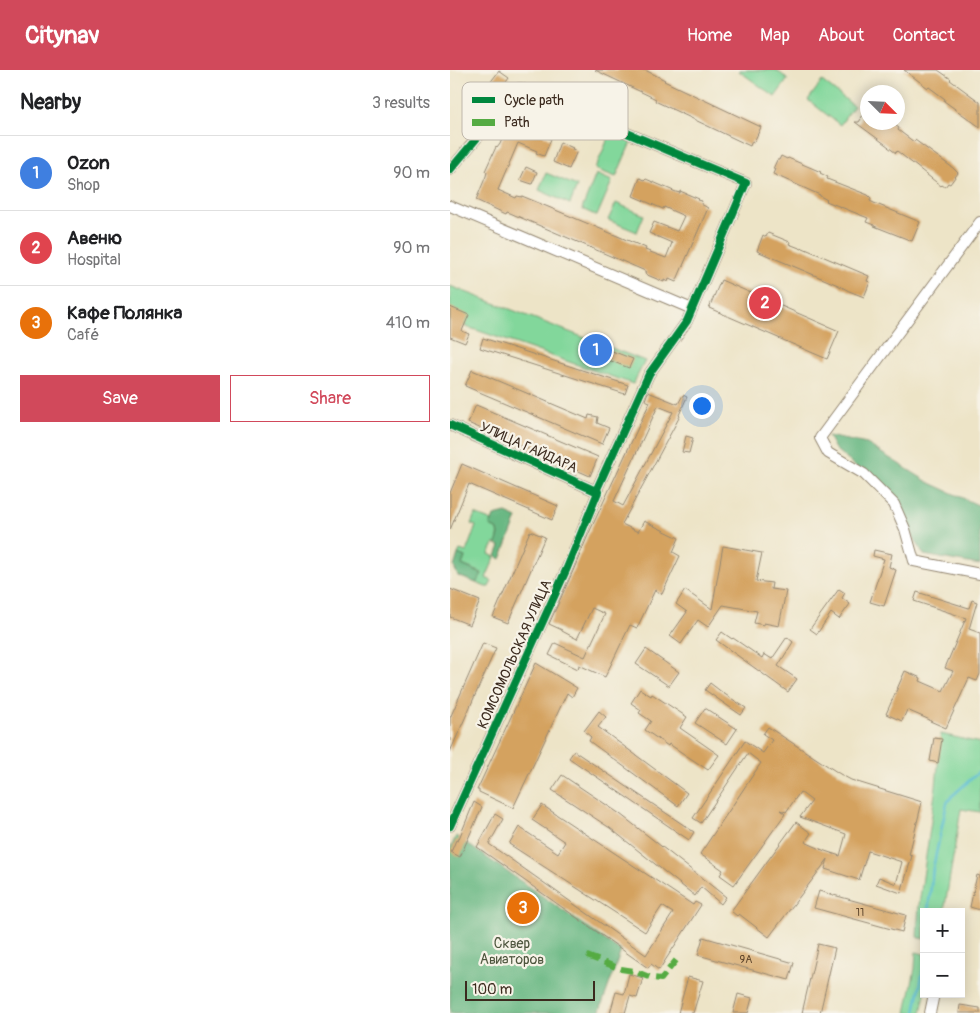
<!DOCTYPE html>
<html lang="en">
<head>
<meta charset="utf-8">
<style>
	:root { --surface:#fff; --page:#f6f6f6; --text:#202124; --muted:#757577; --line:#e0e0e0; --accent:#d1495b }
	body { margin:0; font-family:Pangolin,sans-serif; background:var(--page); color:var(--text) }
	.controls { position:absolute; right:15px; bottom:15px; display:grid; overflow:hidden; border-radius:0px; box-shadow:0 2px 12px #0003 }
	.controls button { width:45px; height:45px; display:grid; place-items:center; padding:0; border:0; border-bottom:1px solid var(--line); background:var(--surface); color:var(--text); font:25px sans-serif }
	.compass { position:absolute; left:410px; top:15px; width:45px; height:45px; border-radius:50%; background:var(--surface); box-shadow:0 2px 12px #0003; rotate:114deg }
	.scale { position:absolute; left:15px; bottom:12px; width:130px; box-sizing:border-box; padding-left:5px; border:2px solid #3b2a1e; border-top:0; font-size:14px; line-height:18px; white-space:nowrap; color:#3b2a1e; -webkit-text-stroke:4px #f7f3e8; paint-order:stroke }
	.you { position:absolute; left:251px; top:335px; width:18px; height:18px; margin:-12px; border:4px solid #fff; border-radius:50%; background:#1a73e8; box-shadow:0 0 0 8px #1a73e833 }
	.badge { display:grid; place-items:center; width:32px; height:32px; border-radius:50%; background:var(--accent); color:#fff; font-size:16px; font-weight:700 }
	.pin { position:absolute; translate:-50% -50%; border:2px solid #fff; box-shadow:0 1px 5px #0006 }
	.list { margin:0; padding:0; list-style:none }
	h2 { display:flex; justify-content:space-between; align-items:center; height:65px; margin:0; padding:0 20px; font-size:21px }
	h2 small { font-size:16px; font-weight:400; color:var(--muted) }
	.list li { display:grid; grid-template-columns:32px 1fr auto; gap:15px; align-items:center; box-sizing:border-box; height:75px; padding:0 20px; border-top:1px solid var(--line) }
	.list b { display:block; font-size:19px; white-space:nowrap }
	.list p { margin:0; font-size:16px; white-space:nowrap; color:var(--muted) }
	.list em { font-size:16px; font-style:normal; color:var(--muted) }
	.actions { display:flex; gap:10px; padding:15px 20px }
	.actions a { flex:1; padding:11px 0; border:1px solid var(--accent); border-radius:0px; text-align:center; font-size:18px; color:var(--accent) }
	.actions .main { background:var(--accent); color:#fff }
	.map { position:relative; flex:none; width:530px; height:943px; overflow:hidden }
	header { display:flex; align-items:center; gap:30px; box-sizing:border-box; height:70px; padding:0 25px; background:var(--accent); color:#fff }
	header strong { font-size:24px }
	nav { display:flex; gap:28px; margin-inline-start:auto; font-size:18px }
	main { display:flex }
	aside { flex:1; background:var(--surface) }
	.map>svg:first-child { display:block }
	.green { fill:#82d79b; stroke:#5e805c }
	.forest { fill:#69b883; stroke:#527150 }
	.lines { fill:none; stroke-linecap:round; stroke-linejoin:round }
	.stream { stroke:#55bcd3; stroke-width:2.5 }
	.building { fill:#d4a25f; fill-rule:evenodd }
	.minor-casing { stroke:#948772; stroke-width:12 }
	.minor { stroke:#fff; stroke-width:10 }
	.quiet { stroke:#55ab43; stroke-width:6; stroke-dasharray:12 6; stroke-linecap:butt }
	.cycleway-casing { stroke:#f7f3e8; stroke-width:11 }
	.cycleway { stroke:#00873e; stroke-width:8 }
	.labels { text-anchor:middle; stroke-width:4.5; stroke-linejoin:round; paint-order:stroke }
	.number-label { font-size:11px; fill:#61482e }
	.street-label { font-size:14px; fill:#3b2a1e; stroke:#f7f3e8 }
	.park-label { font-size:14px; fill:#4d553d; stroke:#f7f3e8 }
	.key { fill:#f7f3e8; stroke:#bfb7ab; stroke-width:1 }
	.key-label { font-size:14px; fill:#3b2a1e }
</style>
</head>
<body>
<header>
<strong>Citynav</strong>
<nav><a>Home</a><a>Map</a><a>About</a><a>Contact</a></nav>
</header>
<main>
<aside>
<h2>Nearby<small>3 results</small></h2>
<ul class="list">
<li><span class="badge" style="background:#3f7fe0">1</span><div><b>Ozon</b><p>Shop</p></div><em>90 m</em></li>
<li><span class="badge" style="background:#e0444e">2</span><div><b>Авеню</b><p>Hospital</p></div><em>90 m</em></li>
<li><span class="badge" style="background:#e8710a">3</span><div><b>Кафе Полянка</b><p>Café</p></div><em>410 m</em></li>
</ul>
<div class="actions"><a class="main">Save</a><a>Share</a></div>
</aside>
<div class="map">
<svg width="530" height="943" viewBox="0 0 530 943">
	<rect width="100%" height="100%" fill="#f7f3e8"/>
	<filter id="ink" filterUnits="userSpaceOnUse"><feTurbulence type="fractalNoise" baseFrequency=".02" numOctaves="2"/><feDisplacementMap in="SourceGraphic" scale="10" xChannelSelector="R" yChannelSelector="G"/><feConvolveMatrix kernelMatrix="1 2 1 2 8 2 1 2 1" color-interpolation-filters="sRGB"/></filter>
	<filter id="wash" filterUnits="userSpaceOnUse"><feTurbulence type="fractalNoise" baseFrequency=".0096" numOctaves="4" result="noise"/><feDisplacementMap in="SourceGraphic" scale="20" xChannelSelector="R" yChannelSelector="G"/><feGaussianBlur stdDeviation="1.12" result="paint"/><feColorMatrix in="noise" values="0 0 0 0 0 0 0 0 0 0 0 0 0 0 0 0 0 1.4 0 .05"/><feComposite in="paint" operator="in"/></filter>
	<g filter="url(#wash)">
		<rect width="100%" height="100%" fill="#ede4c7"/>
		<g class="green">
			<path d="M290,0H326L338,9L325,27L289,1Z"/>
			<path d="M372,11L404,36L390,55L358,30Z"/>
			<path d="M160,64L181,72L166,107L145,99Z"/>
			<path d="M96,103L127,116L120,134L89,120Z"/>
			<path d="M146,104L162,111L147,146L132,139Z"/>
			<path d="M166,133L194,145L187,162L158,150Z"/>
			<path d="M0,216L195,291L183,314L0,251Z"/>
			<path d="M25,444L42,451L40,456L48,460C49,465 48,469 46,474H44L39,484L45,487L36,508L42,511L39,517H36L26,513L32,503L12,495L15,487L8,484L10,480L16,482L26,456L21,454Z"/>
			<path d="M491,664L530,673V742L511,739L494,842H474V869L467,867L469,835L486,716Z"/>
			<path d="M466,882L474,884L475,924L471,943H456L465,899Z"/>
		</g>
		<g class="forest">
			<path d="M378,366L417,374L478,412L530,436V495L474,485L441,427L385,379Z"/>
			<path d="M56,443L67,448L51,489L46,486L50,476L46,474L49,465L48,460L40,456L44,446Z"/>
			<path d="M8,484L15,487L12,495L32,504L26,513L8,506L4,497Z"/>
			<path d="M6,766L171,881L149,943H0V780Z"/>
		</g>
		<g class="lines">
			<g class="stream">
				<path d="M478,842L483,798L497,733L502,726L530,701"/>
				<path d="M465,943L474,895"/>
			</g>
		</g>
		<g id="blocks">
			<g class="building">
				<path d="M145,0H195L215,10L214,11L311,57L304,72L302,71L300,76L205,31L206,29Z"/>
				<path d="M454,0H488L501,9L500,10L530,32V57L494,31L495,29L479,17L478,18Z"/>
				<path d="M49,1L59,8L49,22L39,14Z"/>
				<path d="M418,37V52H441L449,58L448,60L464,72L465,70L503,98L508,103L500,114L498,113L495,117L492,115L491,116L447,81L446,83L438,77H439L405,52H409L411,49L410,48Z"/>
				<path d="M60,50L76,56L77,55L92,61L91,64L101,69L94,86L86,83L87,81L68,73L48,120L66,128L67,126L72,127V126L196,178L195,180L216,188L222,173L199,163L204,152L227,161L234,146L214,137L213,139L183,126L190,108L195,110L196,109L226,122L230,123V121L249,129L248,130L252,131L251,134L258,138L226,212L219,209L218,212L214,210V212L195,204L196,202L193,200L60,143L57,142L56,144L26,130L36,106L37,102L35,101L46,77L47,78L50,74Z"/>
				<path d="M110,72L123,78L122,79L127,81L119,99L103,92Z"/>
				<path d="M331,86L337,89L338,88L371,102L370,103L378,107L377,109L418,125L421,128L420,131L424,133L470,152L462,171L424,156V155L416,152L418,148L376,131L377,130L370,126V125L323,104L325,99H323L327,90H329Z"/>
				<path d="M76,97L87,102L82,114L70,110Z"/>
				<path d="M318,163L340,172L339,174L352,179L353,178L419,206L417,211L420,212L414,227L399,221L388,215L307,181L313,165L316,167Z"/>
				<path d="M271,210L389,261L377,289L259,238Z"/>
				<path d="M0,237L19,245L12,261L19,264L15,273L0,267Z"/>
				<path d="M33,268L178,315L175,324L30,278Z"/>
				<path d="M141,273L183,289L179,298L138,282Z"/>
				<path d="M22,300L138,349L139,345L148,347L147,353L159,358L152,374L15,316Z"/>
				<path d="M198,322L228,334L233,325L237,327L229,345L230,346L172,454L188,462L194,451L229,468L223,482L230,486L212,524L205,520L187,558L180,555L155,607L129,595L128,599L99,585L105,573L135,587L155,544L142,538L127,569L112,561V560L99,554L123,501L139,463L200,332L195,330ZM208,336L223,342L173,436L164,431Z"/>
				<path d="M26,335L148,387L140,406L18,353Z"/>
				<path d="M236,366L243,368L239,383L232,382Z"/>
				<path d="M12,394L108,436L102,450L19,414L0,460V423Z"/>
				<path d="M80,461L95,467L58,553L43,547Z"/>
				<path d="M273,476L312,483L306,511L322,513L321,519L336,521L329,556L314,553V555L304,553L307,541L273,535L258,557L248,550L231,574L220,566L237,542L226,534L235,520L262,539Z"/>
				<path d="M424,480L442,484L439,497L446,500L434,536L420,532L434,489L423,486Z"/>
				<path d="M0,519L30,531L20,555L0,547Z"/>
				<path d="M389,519L395,523L392,528L400,534L389,549L381,543L367,564L360,559Z"/>
				<path d="M467,522L519,538L522,530L527,532L519,559L530,563V604L527,611L519,608L496,658L480,651V650L457,640L452,651L436,644L455,601L471,608L470,611L493,621L503,601L495,598L516,548L464,531Z"/>
				<path d="M272,562L282,569L283,568L312,588L314,584L322,589L337,567L343,572L328,596L347,609L338,622L266,570Z"/>
				<path d="M33,573L46,578L0,682V648Z"/>
				<path d="M196,579L229,602L219,616L186,594Z"/>
				<path d="M86,593L127,618L122,627L117,623L63,738L29,722V720H27Z"/>
				<path d="M260,613L273,623L296,638L291,645L255,620Z"/>
				<path d="M190,619L201,626L202,624L237,647L230,658L269,685L258,700L219,674L218,676L195,660L201,651L189,643L191,640L181,633Z"/>
				<path d="M255,638L287,659L277,674L245,653Z"/>
				<path d="M149,641L156,647L148,657L237,723L228,736L139,671L141,667L134,661Z"/>
				<path d="M318,657L390,704L401,710L472,732L459,785L462,786L451,823L426,814L429,807L446,814L452,792L418,781L409,810L375,799L378,789L319,867L289,844L287,846L281,841L346,752L361,763L355,772L375,781L390,786L396,764L350,747L362,731L350,722L336,742L330,740L335,744L284,815L270,805L273,800L250,784L311,693L298,683L251,753L243,748L295,671L313,683L322,670L313,664Z"/>
				<path d="M484,668L492,669L488,693L480,691Z"/>
				<path d="M124,681L244,762L239,770L119,688Z"/>
				<path d="M112,705L170,744L276,827L271,834L251,817L245,826L160,758L102,720Z"/>
				<path d="M24,732L32,737L10,787L1,782L6,770L8,771Z"/>
				<path d="M92,735L243,835L245,832L251,835L209,900L201,894L198,898L27,777L45,744L53,749L39,774L196,885L223,843L212,836L195,862L59,774L69,757L108,783L115,772L82,750Z"/>
				<path d="M527,805L530,806V840L520,837Z"/>
				<path d="M369,821L456,845L452,862L364,838Z"/>
				<path d="M69,823L88,835L78,852L58,841Z"/>
				<path d="M253,867L344,893L339,910L248,885Z"/>
				<path d="M368,874L385,878L370,943H352Z"/>
				<path d="M179,904L193,908L187,928L180,926L175,943H160L166,922L174,924Z"/>
				<path d="M238,907L253,911L243,943H228Z"/>
				<path d="M288,924L302,928L298,943H283Z"/>
				<path d="M510,935L530,938V943H509Z"/>
			</g>
		</g>
	</g>
	<g filter="url(#ink)">
		<use href="#blocks" fill-opacity="0" stroke="#948772" stroke-width="1"/>
		<g class="lines">
			<defs>
				<g id="minor">
					<path d="M0,100L68,19L70,18L296,113L237,251L199,304L146,421"/>
					<path d="M0,136L242,239"/>
					<path d="M530,152L370,368L378,383L414,404L444,434L455,459L464,491L530,504"/>
					<path d="M0,355L148,422L117,498L0,756"/>
					<path d="M480,943L484,924"/>
				</g>
			</defs>
			<use href="#minor" class="minor-casing"/>
			<use href="#minor" class="minor"/>
			<path class="quiet" d="M137,886L171,899L184,901L202,908L211,909L228,888"/>
			<defs>
				<g id="cycleway">
					<path d="M0,100L68,19L70,18L296,113L237,251L199,304L146,421"/>
					<path d="M0,355L148,422L117,498L0,756"/>
				</g>
			</defs>
			<use href="#cycleway" class="cycleway-casing"/>
			<use href="#cycleway" class="cycleway"/>
		</g>
	</g>
	<g class="labels">
		<g class="number-label">
			<text x="410" y="846">11</text>
			<text x="296" y="893">9А</text>
		</g>
		<g class="street-label">
			<text transform="translate(79 377) rotate(24)" y="5">УЛИЦА ГАЙДАРА</text>
			<text transform="translate(64 584) rotate(-66)" y="5">КОМСОМОЛЬСКАЯ УЛИЦА</text>
		</g>
		<g class="park-label">
			<text x="62" y="878">Сквер<tspan x="62" dy="16">Авиаторов</tspan></text>
		</g>
	</g>
	<rect x="12" y="12" width="166" height="58" rx="8" class="key"/>
	<rect x="22" y="27" width="23" height="6" fill="#00873e"/>
	<rect x="22" y="49" width="23" height="7" fill="#55ab43"/>
	<g class="key-label">
		<text x="54" y="35">Cycle path</text>
		<text x="54" y="57">Path</text>
	</g>
</svg>
<div class="controls">
<button>+</button>
<button>−</button>
</div>
<svg class="compass" viewBox="-18 -18 36 36"><path d="M0-13l5 13h-10z" fill="#e53935"/><path d="M0 13l5-13h-10z" fill="#757577"/></svg>
<div class="scale">100 m</div>
<div class="you"></div>
<div class="pin badge" style="left:146px;top:280px;background:#3f7fe0">1</div>
<div class="pin badge" style="left:315px;top:233px;background:#e0444e">2</div>
<div class="pin badge" style="left:73px;top:838px;background:#e8710a">3</div>
</div>
</main>
</body>
</html>
